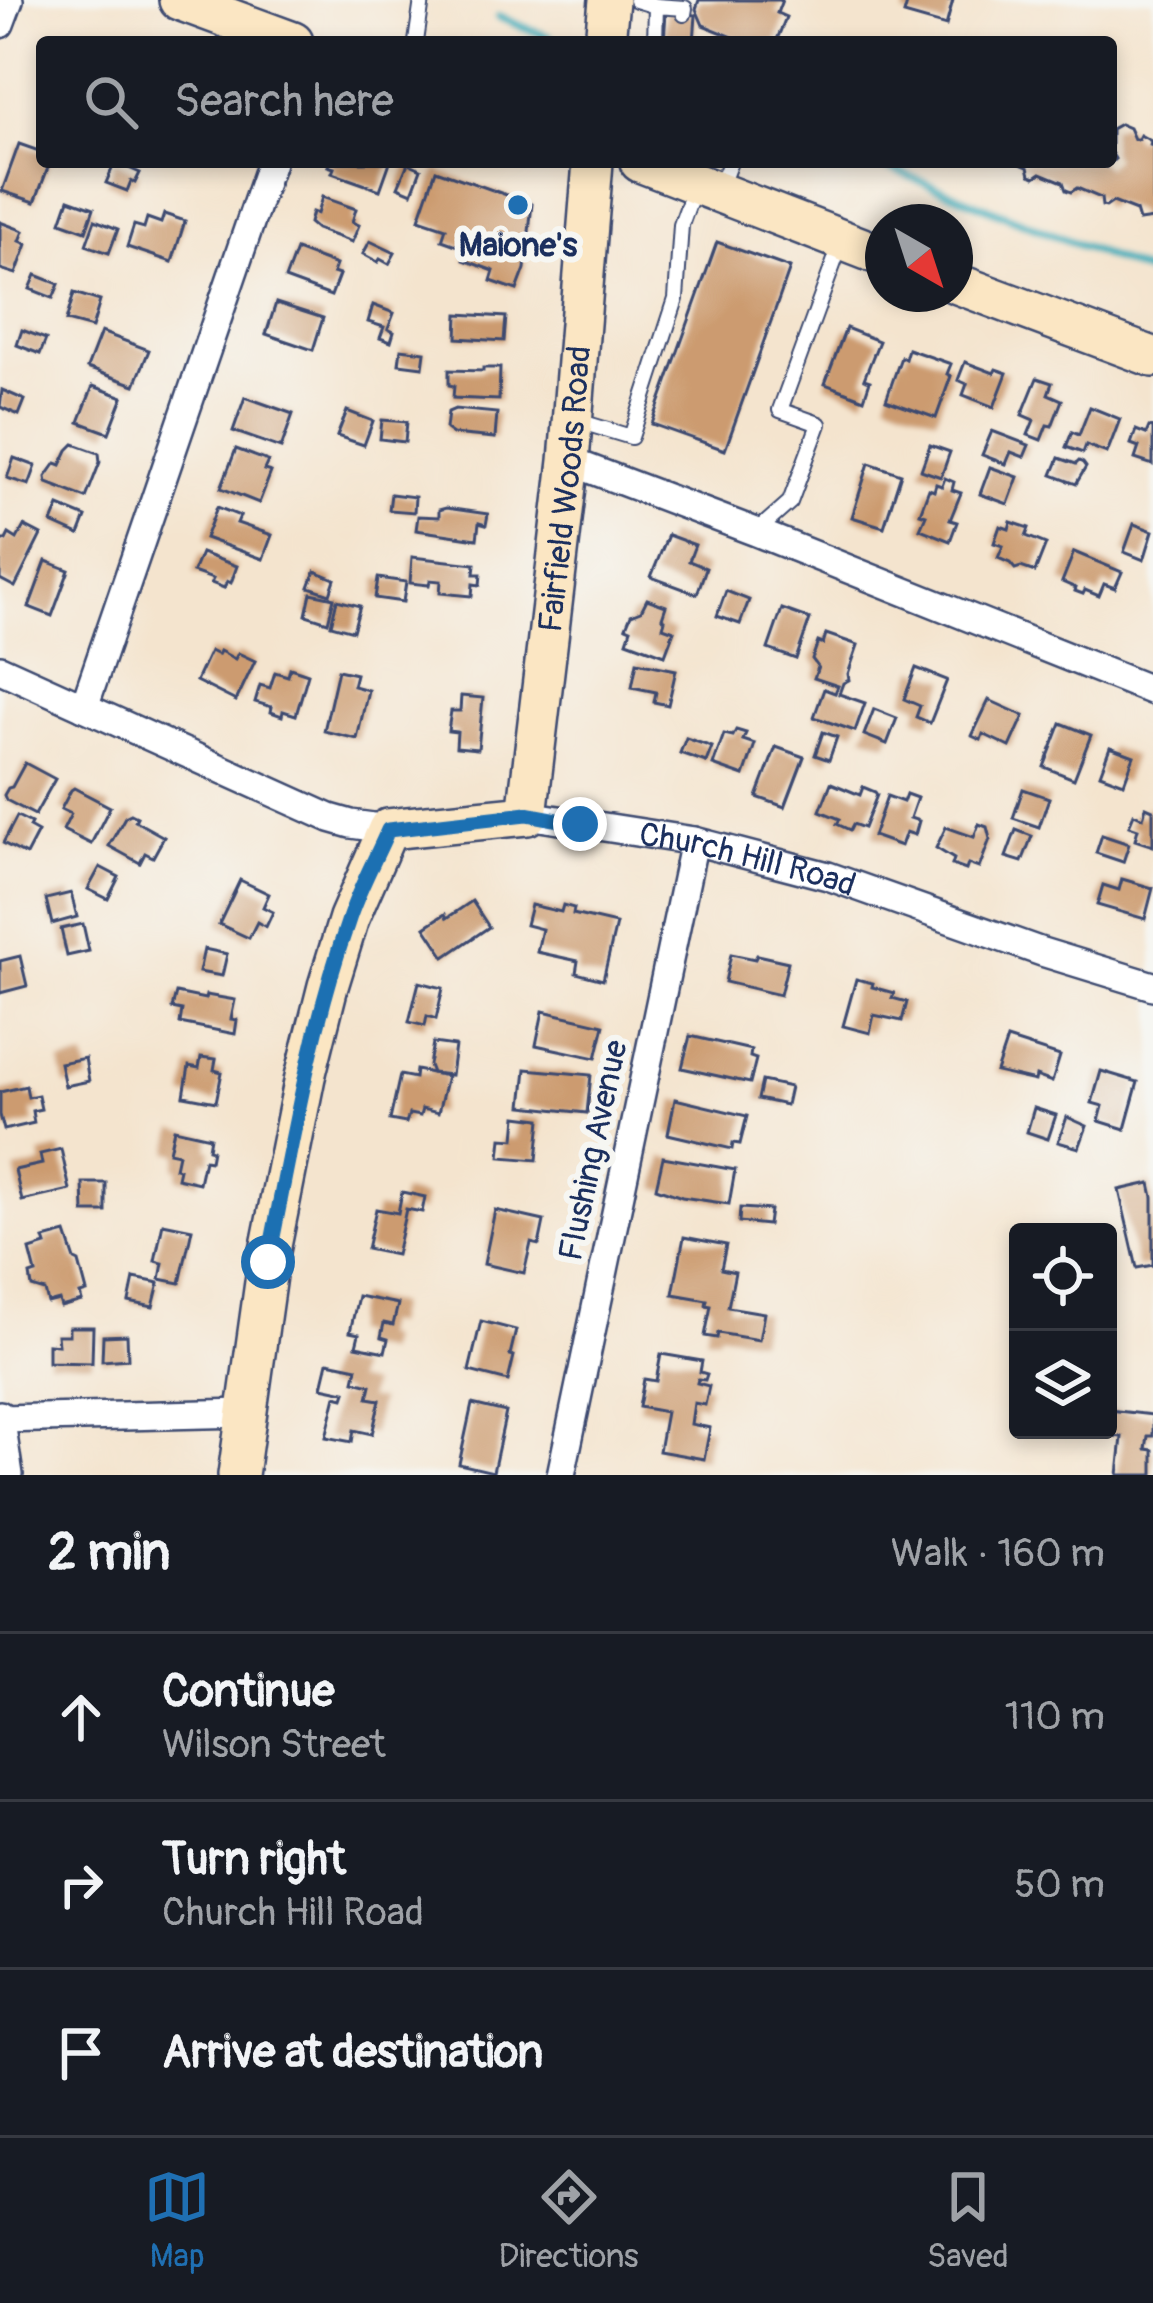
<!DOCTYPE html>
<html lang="en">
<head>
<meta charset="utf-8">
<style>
	:root { --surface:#171b24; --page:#242831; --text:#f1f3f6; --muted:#9ea1a6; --line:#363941; --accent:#1f6fb2 }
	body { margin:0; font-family:Pangolin,sans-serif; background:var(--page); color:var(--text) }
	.controls { position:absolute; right:36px; bottom:36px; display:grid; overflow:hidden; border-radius:12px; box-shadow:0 6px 18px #0003 }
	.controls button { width:108px; height:108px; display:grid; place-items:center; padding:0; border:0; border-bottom:3px solid var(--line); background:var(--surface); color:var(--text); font:60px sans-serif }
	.compass { position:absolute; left:865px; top:204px; width:108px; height:108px; border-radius:50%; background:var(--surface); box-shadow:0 6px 18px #0003; rotate:141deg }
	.stop { position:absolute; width:36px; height:36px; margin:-27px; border:9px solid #1f6fb2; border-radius:50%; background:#fff }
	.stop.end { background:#1f6fb2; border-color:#fff; box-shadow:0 3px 12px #0008 }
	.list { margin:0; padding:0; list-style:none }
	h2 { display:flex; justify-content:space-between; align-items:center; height:156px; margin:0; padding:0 48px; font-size:51px }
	h2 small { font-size:39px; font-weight:400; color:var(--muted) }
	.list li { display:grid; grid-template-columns:78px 1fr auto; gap:36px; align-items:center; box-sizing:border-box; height:168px; padding:0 48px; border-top:3px solid var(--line) }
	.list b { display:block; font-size:45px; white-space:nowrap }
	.list p { margin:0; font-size:39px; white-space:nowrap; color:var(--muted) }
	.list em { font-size:39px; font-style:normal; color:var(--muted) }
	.icon { flex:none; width:66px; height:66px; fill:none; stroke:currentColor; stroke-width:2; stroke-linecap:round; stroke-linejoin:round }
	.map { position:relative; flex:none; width:1153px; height:1475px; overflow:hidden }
	.search { position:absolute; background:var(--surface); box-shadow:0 6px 18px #0003; left:36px; right:36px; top:36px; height:132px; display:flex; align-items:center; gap:30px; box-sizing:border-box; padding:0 42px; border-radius:12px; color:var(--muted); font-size:45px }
	.sheet { height:660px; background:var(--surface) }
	nav { display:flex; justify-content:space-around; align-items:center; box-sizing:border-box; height:168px; border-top:3px solid var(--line); background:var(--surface); font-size:33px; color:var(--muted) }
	nav a { display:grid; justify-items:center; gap:6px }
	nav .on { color:var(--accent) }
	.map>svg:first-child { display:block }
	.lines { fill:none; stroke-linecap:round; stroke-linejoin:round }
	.stream { stroke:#3eadba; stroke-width:8 }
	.building { fill:#cc9b70 }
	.service-casing { stroke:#3c4a6f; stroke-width:18 }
	.minor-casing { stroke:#3c4a6f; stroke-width:32 }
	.secondary-casing { stroke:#3c4a6f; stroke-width:44 }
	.service { stroke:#fff; stroke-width:14 }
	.minor { stroke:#fff; stroke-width:27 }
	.secondary { stroke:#fbe6c3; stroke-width:39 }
	.route { stroke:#1f6fb2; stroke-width:15 }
	.poi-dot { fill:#1f6fb2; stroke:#f6f6f2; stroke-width:4.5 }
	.labels { text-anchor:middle; stroke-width:12; stroke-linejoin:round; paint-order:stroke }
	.poi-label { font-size:33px; font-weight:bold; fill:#1b2f5e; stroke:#f6f6f2 }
	.street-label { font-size:33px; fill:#1b2f5e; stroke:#f6f6f2 }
</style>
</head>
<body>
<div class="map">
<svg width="1153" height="1475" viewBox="0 0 1153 1475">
	<rect width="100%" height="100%" fill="#f6f6f2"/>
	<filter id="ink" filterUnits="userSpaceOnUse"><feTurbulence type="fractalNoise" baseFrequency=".00833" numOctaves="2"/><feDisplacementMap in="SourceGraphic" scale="24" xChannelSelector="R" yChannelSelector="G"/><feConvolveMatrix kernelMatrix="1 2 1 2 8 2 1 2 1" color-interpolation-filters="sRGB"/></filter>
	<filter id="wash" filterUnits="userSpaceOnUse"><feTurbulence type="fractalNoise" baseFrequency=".004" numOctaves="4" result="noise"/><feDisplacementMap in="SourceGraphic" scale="48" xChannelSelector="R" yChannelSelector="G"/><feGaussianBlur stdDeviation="2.7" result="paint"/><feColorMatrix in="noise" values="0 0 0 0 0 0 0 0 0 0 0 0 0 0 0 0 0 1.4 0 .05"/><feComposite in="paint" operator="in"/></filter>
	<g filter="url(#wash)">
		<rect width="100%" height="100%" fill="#f4e4ce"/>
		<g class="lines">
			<g class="stream">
				<path d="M498,17L549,37"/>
				<path d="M874,162L1153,275"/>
			</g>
		</g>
		<g id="blocks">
			<g class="building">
				<path d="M699,0H782L777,13L786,17L776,42H745L703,25L696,9Z"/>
				<path d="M908,0H953L946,26L904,14Z"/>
				<path d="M666,12L696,15L694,42H664Z"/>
				<path d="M1120,124L1129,128L1134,139H1138L1140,135L1151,141L1150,145L1153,146V219L1139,221L1136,211L1113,202L1106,207L1102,206L1101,198L1077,188L1071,192L1066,190L1063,182L1041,173L1035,177L1030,175L1028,167L1016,162H1099L1106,167L1115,159L1111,152V129Z"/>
				<path d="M19,144L42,152V162L49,165L35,202L2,191Z"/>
				<path d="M115,162L140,173L135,183L131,181L127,191L106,183Z"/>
				<path d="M330,162H390L380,190L332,173L334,168L328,166Z"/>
				<path d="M408,163L421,169L412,193L398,187Z"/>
				<path d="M436,170L532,204L525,269L517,290L491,281L494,271L464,260L467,249L442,240L446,228L419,219Z"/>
				<path d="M322,197L356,209L352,222L359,225L352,242L316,229L309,223L312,212L317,214Z"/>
				<path d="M69,199L94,208L86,231L61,222Z"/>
				<path d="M164,214L185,221L172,262L127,247L134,225L144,228L147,218L161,223Z"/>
				<path d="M95,220L118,229L109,253L86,245Z"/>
				<path d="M0,222L24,231L20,241L27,244L16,274L0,269Z"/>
				<path d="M370,241L395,253L389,264L380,259L378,262L363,254Z"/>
				<path d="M717,242L790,268L725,450L652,424Z"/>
				<path d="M296,250L336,265L333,273L339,275L331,296L285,279Z"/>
				<path d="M36,275L59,284L53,298L30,289Z"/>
				<path d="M74,293L100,301L92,328L66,321Z"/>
				<path d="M276,303L323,318L313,350L266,334Z"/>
				<path d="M373,305L394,313L388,329L394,332L391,342L380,338L384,327L368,322Z"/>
				<path d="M458,314L506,317L504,341L457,338Z"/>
				<path d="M846,328L879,341L864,379L870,381L864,399L825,384Z"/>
				<path d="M22,330L46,339L40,354L17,345Z"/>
				<path d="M101,332L149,350L135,385L87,368Z"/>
				<path d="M401,349L425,352L423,367L399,364Z"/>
				<path d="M908,349L951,364L947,374L951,376L936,418L886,400L901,357L905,359Z"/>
				<path d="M965,362L994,373L996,369L1007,373L994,407L963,395L967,384L958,380Z"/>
				<path d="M483,368H500L499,400L453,398L454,386L449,385V370L483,371Z"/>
				<path d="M1037,378L1052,383L1048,394L1062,400L1052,426L1047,425L1041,440L1028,435L1034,420L1022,415Z"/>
				<path d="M93,386L123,397L109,433L79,422Z"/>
				<path d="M2,390L25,400L19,415L0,407Z"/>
				<path d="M245,397L293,414L281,448L233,431Z"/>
				<path d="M1090,407L1120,419L1107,453L1086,445L1083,453L1066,447L1072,432L1079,435Z"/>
				<path d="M455,409L497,413L495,438L453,434L446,429L448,412Z"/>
				<path d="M347,411L373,421L364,445L337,436Z"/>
				<path d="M382,420L407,422L405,442L380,439Z"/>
				<path d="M1149,427L1153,428V465L1135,459L1139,447L1131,444L1136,430L1146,434Z"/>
				<path d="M992,431L1029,445L1024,457L1011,452L1006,464L982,455Z"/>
				<path d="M74,444L99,453L100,462L86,498L47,483L46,477L56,463L61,465L68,450Z"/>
				<path d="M930,445L950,452L941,477L921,470Z"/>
				<path d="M236,449L268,461L264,470L271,472L259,503L221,488Z"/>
				<path d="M14,458L36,466L29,485L7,478Z"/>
				<path d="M1059,458L1076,464L1079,461L1083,463L1086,467L1076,484L1052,475Z"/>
				<path d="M869,463L901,474L884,527L852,517Z"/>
				<path d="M990,467L1018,477L1008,504L980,494Z"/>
				<path d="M945,478L954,482L952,490L961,493L950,520L957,522L950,541L920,529L926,515L920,513L929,489L934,491L936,484L942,486Z"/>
				<path d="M391,494L415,497L414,512L389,510Z"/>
				<path d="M59,506L86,517L79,535L52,523Z"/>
				<path d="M217,507L240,516L237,523L272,535L263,559L205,538Z"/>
				<path d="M446,508L488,514L486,525L479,523L477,539L416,530L418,516L439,517V510Z"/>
				<path d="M1011,522L1029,528L1026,536L1046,544L1035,572L1021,567L1015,569L1010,563L998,558L1003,546L994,543L1000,526L1009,529Z"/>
				<path d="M1134,524L1153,531L1144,560L1124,552Z"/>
				<path d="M24,526L41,535L15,587L0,579V540H6L9,534L17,539Z"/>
				<path d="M668,535L695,545L689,561L706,568L697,594L651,577Z"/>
				<path d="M1074,552L1122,572L1115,588L1104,584L1099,596L1085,590L1083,594L1075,591L1076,588L1062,582Z"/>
				<path d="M201,553L237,566L231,583L227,581L224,588L211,583L213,579L193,572Z"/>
				<path d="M412,557L475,564L474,574H481L480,585L473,584L472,596L440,593L441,581L430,580L429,585L410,583Z"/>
				<path d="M46,561L69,570L52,616L29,607Z"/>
				<path d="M315,571L335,579L330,594L309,587Z"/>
				<path d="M378,578L406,582L403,602L375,598Z"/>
				<path d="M726,591L749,600L740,624L717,616Z"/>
				<path d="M311,593L334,598L328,622L306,615Z"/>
				<path d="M647,599L666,606L662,618L665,620L663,627L674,631L665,655L627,641L631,629L626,627L631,615L641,611Z"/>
				<path d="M337,600L360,606L353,631L331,625Z"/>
				<path d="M782,609L810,619L796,659L768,649Z"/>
				<path d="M826,634L858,645L848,674L849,680L843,683L839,694L865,703L855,731L814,717L824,689L835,693L838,686L814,678L818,667L812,659L818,642L823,644Z"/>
				<path d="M210,651L218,655L220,651L235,659L238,653L255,661L236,701L196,681Z"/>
				<path d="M637,662L676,670L668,705L654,702L656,692L632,687Z"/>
				<path d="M290,668L308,674L296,715L283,711L282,716L271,712L272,707L255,702L260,685L270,688L275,672L288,676Z"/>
				<path d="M916,668L947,680L930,723L916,717L920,706L904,699Z"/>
				<path d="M338,670L356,674L353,686L368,690L357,739L324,731Z"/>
				<path d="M461,696L483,698L478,749L456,747L457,732L448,731L451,711H460Z"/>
				<path d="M989,700L1024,716L1010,747L983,734L981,740L972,736Z"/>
				<path d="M874,709L897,718L887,744L864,735Z"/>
				<path d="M1061,723L1091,735L1074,779L1044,767Z"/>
				<path d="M736,730L746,733L743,740L755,744L744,776L713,765L724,734L733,736Z"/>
				<path d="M823,732L837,737L829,760L815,755Z"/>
				<path d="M686,738L712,747L706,762L680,753Z"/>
				<path d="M776,747L804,757L785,807L757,797Z"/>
				<path d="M1110,747L1134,756L1124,783L1100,774Z"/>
				<path d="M25,763L55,779L35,815L6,800L4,795L8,788L12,787Z"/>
				<path d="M831,783L860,795L863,787L875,792L877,795L864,828L853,824L850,830L837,824L840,819L820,811Z"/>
				<path d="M74,788L110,807L91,844L63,830L71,814L61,809L71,790Z"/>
				<path d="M1023,789L1049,798L1039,827L1013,818Z"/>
				<path d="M906,794L917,798L910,818L919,821L915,835L906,832L901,846L873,836L887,796L903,802Z"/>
				<path d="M1146,807L1153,810V846L1135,840L1138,829L1129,826L1134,814L1143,818Z"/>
				<path d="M131,814L137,817L135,821L164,837L153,857L145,853L140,863L109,846L125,817Z"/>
				<path d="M17,816L31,823L29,827L38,832L26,855L3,843Z"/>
				<path d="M979,824L987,827L990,839L979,868L968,864L966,870L952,865L954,859L936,848L946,827L974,837Z"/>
				<path d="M1016,830L1032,836L1022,862L1006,857Z"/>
				<path d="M1102,835L1129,844L1123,862L1096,853Z"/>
				<path d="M100,867L119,877L108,899L88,889Z"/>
				<path d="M1122,879L1153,888L1145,919L1097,905L1103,885L1119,890Z"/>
				<path d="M240,880L269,894L263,907L273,912L266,927L257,922L249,938L219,924Z"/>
				<path d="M71,893L77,917L52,924L46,899Z"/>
				<path d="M472,901L489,927L445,957L425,927L445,914L447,918Z"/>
				<path d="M531,905L561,912L563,905L574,908L573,914L616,924L603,980L576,973L578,961L537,952L542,929L526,925Z"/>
				<path d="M83,924L89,951L67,956L61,929Z"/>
				<path d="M204,949L227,954L222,976L199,972Z"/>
				<path d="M731,954L755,959L757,955L788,962L780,995L725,982Z"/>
				<path d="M20,956L27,986L0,993V961Z"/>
				<path d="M856,979L873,983L872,987L894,993L892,998L907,1002L902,1021L874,1015L870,1033L843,1026Z"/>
				<path d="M419,982L443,988L436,1019L427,1016L425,1026L409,1022Z"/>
				<path d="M176,993L205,999L206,995L235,1000L231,1019L237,1020L235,1034L180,1023L182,1010L172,1008Z"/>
				<path d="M543,1011L604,1025L596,1058L536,1045Z"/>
				<path d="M690,1036L751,1050L750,1057L756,1059L750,1083L682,1068Z"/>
				<path d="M1007,1039L1060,1056L1052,1082L1036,1076L1035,1081L996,1072Z"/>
				<path d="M433,1043L455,1046L451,1075L432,1073L429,1065Z"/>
				<path d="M201,1057L216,1059L214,1070L222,1072L216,1102L184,1096L189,1066L199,1068Z"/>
				<path d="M85,1058L89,1081L65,1086L60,1063Z"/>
				<path d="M526,1069L591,1075L587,1113L522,1106Z"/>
				<path d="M416,1070L447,1076L438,1113L422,1109L420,1116L409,1114L406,1123L390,1120L400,1075L415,1078Z"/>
				<path d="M1101,1071L1138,1082L1125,1129L1099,1121L1103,1106L1092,1103Z"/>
				<path d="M762,1081L790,1087L786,1105L758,1099Z"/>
				<path d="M26,1086L28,1097L38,1095L41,1109L32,1111L34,1123L4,1130L0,1115V1092Z"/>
				<path d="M675,1099L747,1116L740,1144L733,1143L732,1149L668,1134Z"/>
				<path d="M1034,1108L1056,1115L1048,1139L1027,1132Z"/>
				<path d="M517,1116L541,1119L537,1160L500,1157L502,1138L515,1139Z"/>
				<path d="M1067,1117L1087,1126L1079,1148L1058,1142Z"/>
				<path d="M174,1129L210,1137L208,1149L212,1150L210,1161L204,1160L199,1183L177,1178L179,1169L175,1168L178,1154L169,1152Z"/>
				<path d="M61,1149L70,1190L22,1201L15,1170L42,1164L40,1154Z"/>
				<path d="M663,1157L735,1170L729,1204L682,1197L656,1188Z"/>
				<path d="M83,1183H106V1212H84Z"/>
				<path d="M1150,1183L1153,1197V1265L1137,1268L1119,1190Z"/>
				<path d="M402,1192L425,1197L422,1212L406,1209L396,1255L367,1249L376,1209L398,1213Z"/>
				<path d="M740,1208L770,1210L768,1225L739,1222Z"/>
				<path d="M495,1210L544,1221L539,1245L531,1243L524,1273L484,1264Z"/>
				<path d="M163,1223L192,1229L180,1283L160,1279L163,1263L155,1261Z"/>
				<path d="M66,1233L75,1260L79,1262L87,1292L80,1294L82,1301L61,1307L59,1300L48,1303L45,1291L32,1287L30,1275L36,1273L30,1250L46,1245L44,1239Z"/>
				<path d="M684,1237L726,1245L721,1269L735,1272L728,1307L764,1313L759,1340L718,1333L717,1338L705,1336L711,1306L706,1305L707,1300L673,1294Z"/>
				<path d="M134,1278L159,1283L153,1307L129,1302Z"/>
				<path d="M358,1296L398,1304L393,1325L384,1323L381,1337L388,1339L385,1352L356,1346L359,1334L350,1332Z"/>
				<path d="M481,1321L516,1330L510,1355L514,1356L508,1381L469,1371Z"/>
				<path d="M69,1327H93L92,1363L48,1362V1344L58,1345L57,1335H69Z"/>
				<path d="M127,1335L128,1359L102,1361L103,1336Z"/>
				<path d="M661,1354L702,1361L700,1372L707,1374L705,1380L698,1379L697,1383L709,1386L705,1405L694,1403L691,1424L710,1428L704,1459L659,1451L666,1412L639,1407L644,1379L656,1381Z"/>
				<path d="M328,1362L357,1368L354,1381L371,1385L368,1398L380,1400L372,1434L354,1430L352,1442L326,1437L336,1396L344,1398L346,1392L322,1387Z"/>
				<path d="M472,1404L506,1412L493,1472L459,1464Z"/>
				<path d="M1109,1410L1153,1415V1436H1148L1146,1449L1153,1450V1475H1118L1122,1437L1106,1435Z"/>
			</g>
		</g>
	</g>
	<g filter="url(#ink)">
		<use href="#blocks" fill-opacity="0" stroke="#3c4a6f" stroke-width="3"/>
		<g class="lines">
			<defs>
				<g id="service">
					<path d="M636,0L656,6"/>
					<path d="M416,42L422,0"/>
					<path d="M655,42L656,6L685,8L684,14"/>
					<path d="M720,188L730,162"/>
					<path d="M578,421L631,437L676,299L681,225L694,189"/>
					<path d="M756,532L790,502L819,424L780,410L840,246"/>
				</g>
				<g id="minor">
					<path d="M0,24L9,0"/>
					<path d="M569,461L756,532L1153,691"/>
					<path d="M0,669L330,818L351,824L388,829"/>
					<path d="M84,707L271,162"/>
					<path id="s1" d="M527,815L694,841L828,876L1042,952L1153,986"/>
					<path d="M0,1415L9,1475"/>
					<path d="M0,1419L246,1413"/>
					<path d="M561,1475L694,841"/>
				</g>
				<g id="secondary">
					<path d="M179,0L293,42"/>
					<path d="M605,42L609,0"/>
					<path d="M640,162L883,256"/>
					<path d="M955,283L1153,357"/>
					<path id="s2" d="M238,1475L268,1261L305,1077L328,986L349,918L388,829L527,815L569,461L593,162"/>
				</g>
			</defs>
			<use href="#service" class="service-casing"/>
			<use href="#minor" class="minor-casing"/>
			<use href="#secondary" class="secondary-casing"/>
			<use href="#service" class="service"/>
			<use href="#minor" class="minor"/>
			<use href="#secondary" class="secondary"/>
		</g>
	</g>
	<g class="lines" filter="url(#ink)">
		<path class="route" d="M268,1262C291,1148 310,1032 348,922C358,890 375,860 388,830L527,814L580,824"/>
	</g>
	<circle class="poi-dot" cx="518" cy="205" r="12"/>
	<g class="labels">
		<g class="poi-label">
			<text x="518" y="256">Maione's</text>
		</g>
		<g class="street-label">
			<text dy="12" stroke="none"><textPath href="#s2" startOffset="1134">Fairfield Woods Road</textPath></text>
			<text dy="12" stroke="none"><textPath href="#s1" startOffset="225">Church Hill Road</textPath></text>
			<text transform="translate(592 1150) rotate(-78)" y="12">Flushing Avenue</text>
		</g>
	</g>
</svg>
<div class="controls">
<button><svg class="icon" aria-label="locate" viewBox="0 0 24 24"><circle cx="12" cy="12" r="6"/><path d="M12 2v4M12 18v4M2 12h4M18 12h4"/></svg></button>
<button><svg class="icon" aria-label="layers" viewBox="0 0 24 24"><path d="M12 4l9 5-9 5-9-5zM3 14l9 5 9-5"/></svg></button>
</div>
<svg class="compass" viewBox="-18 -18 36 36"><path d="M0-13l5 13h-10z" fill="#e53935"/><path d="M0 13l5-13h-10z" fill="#9ea1a6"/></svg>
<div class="stop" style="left:268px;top:1262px"></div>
<div class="stop end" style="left:580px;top:824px"></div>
<div class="search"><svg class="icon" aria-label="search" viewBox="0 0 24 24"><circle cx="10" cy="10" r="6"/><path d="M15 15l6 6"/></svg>Search here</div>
</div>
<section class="sheet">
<h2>2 min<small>Walk · 160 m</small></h2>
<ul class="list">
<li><svg class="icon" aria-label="ahead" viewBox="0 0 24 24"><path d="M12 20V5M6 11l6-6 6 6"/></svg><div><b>Continue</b><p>Wilson Street</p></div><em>110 m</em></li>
<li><svg class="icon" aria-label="right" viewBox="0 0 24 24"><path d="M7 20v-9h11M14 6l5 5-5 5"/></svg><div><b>Turn right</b><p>Church Hill Road</p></div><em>50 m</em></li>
<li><svg class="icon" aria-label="arrive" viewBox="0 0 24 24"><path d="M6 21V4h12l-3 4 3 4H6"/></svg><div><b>Arrive at destination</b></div></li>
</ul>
</section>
<nav>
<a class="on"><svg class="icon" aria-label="map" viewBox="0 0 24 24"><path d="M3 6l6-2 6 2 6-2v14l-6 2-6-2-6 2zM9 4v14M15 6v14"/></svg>Map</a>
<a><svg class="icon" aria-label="directions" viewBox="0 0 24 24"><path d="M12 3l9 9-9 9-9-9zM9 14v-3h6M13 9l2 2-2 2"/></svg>Directions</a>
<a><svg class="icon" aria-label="saved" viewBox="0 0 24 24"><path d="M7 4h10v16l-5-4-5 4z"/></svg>Saved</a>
</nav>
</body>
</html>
